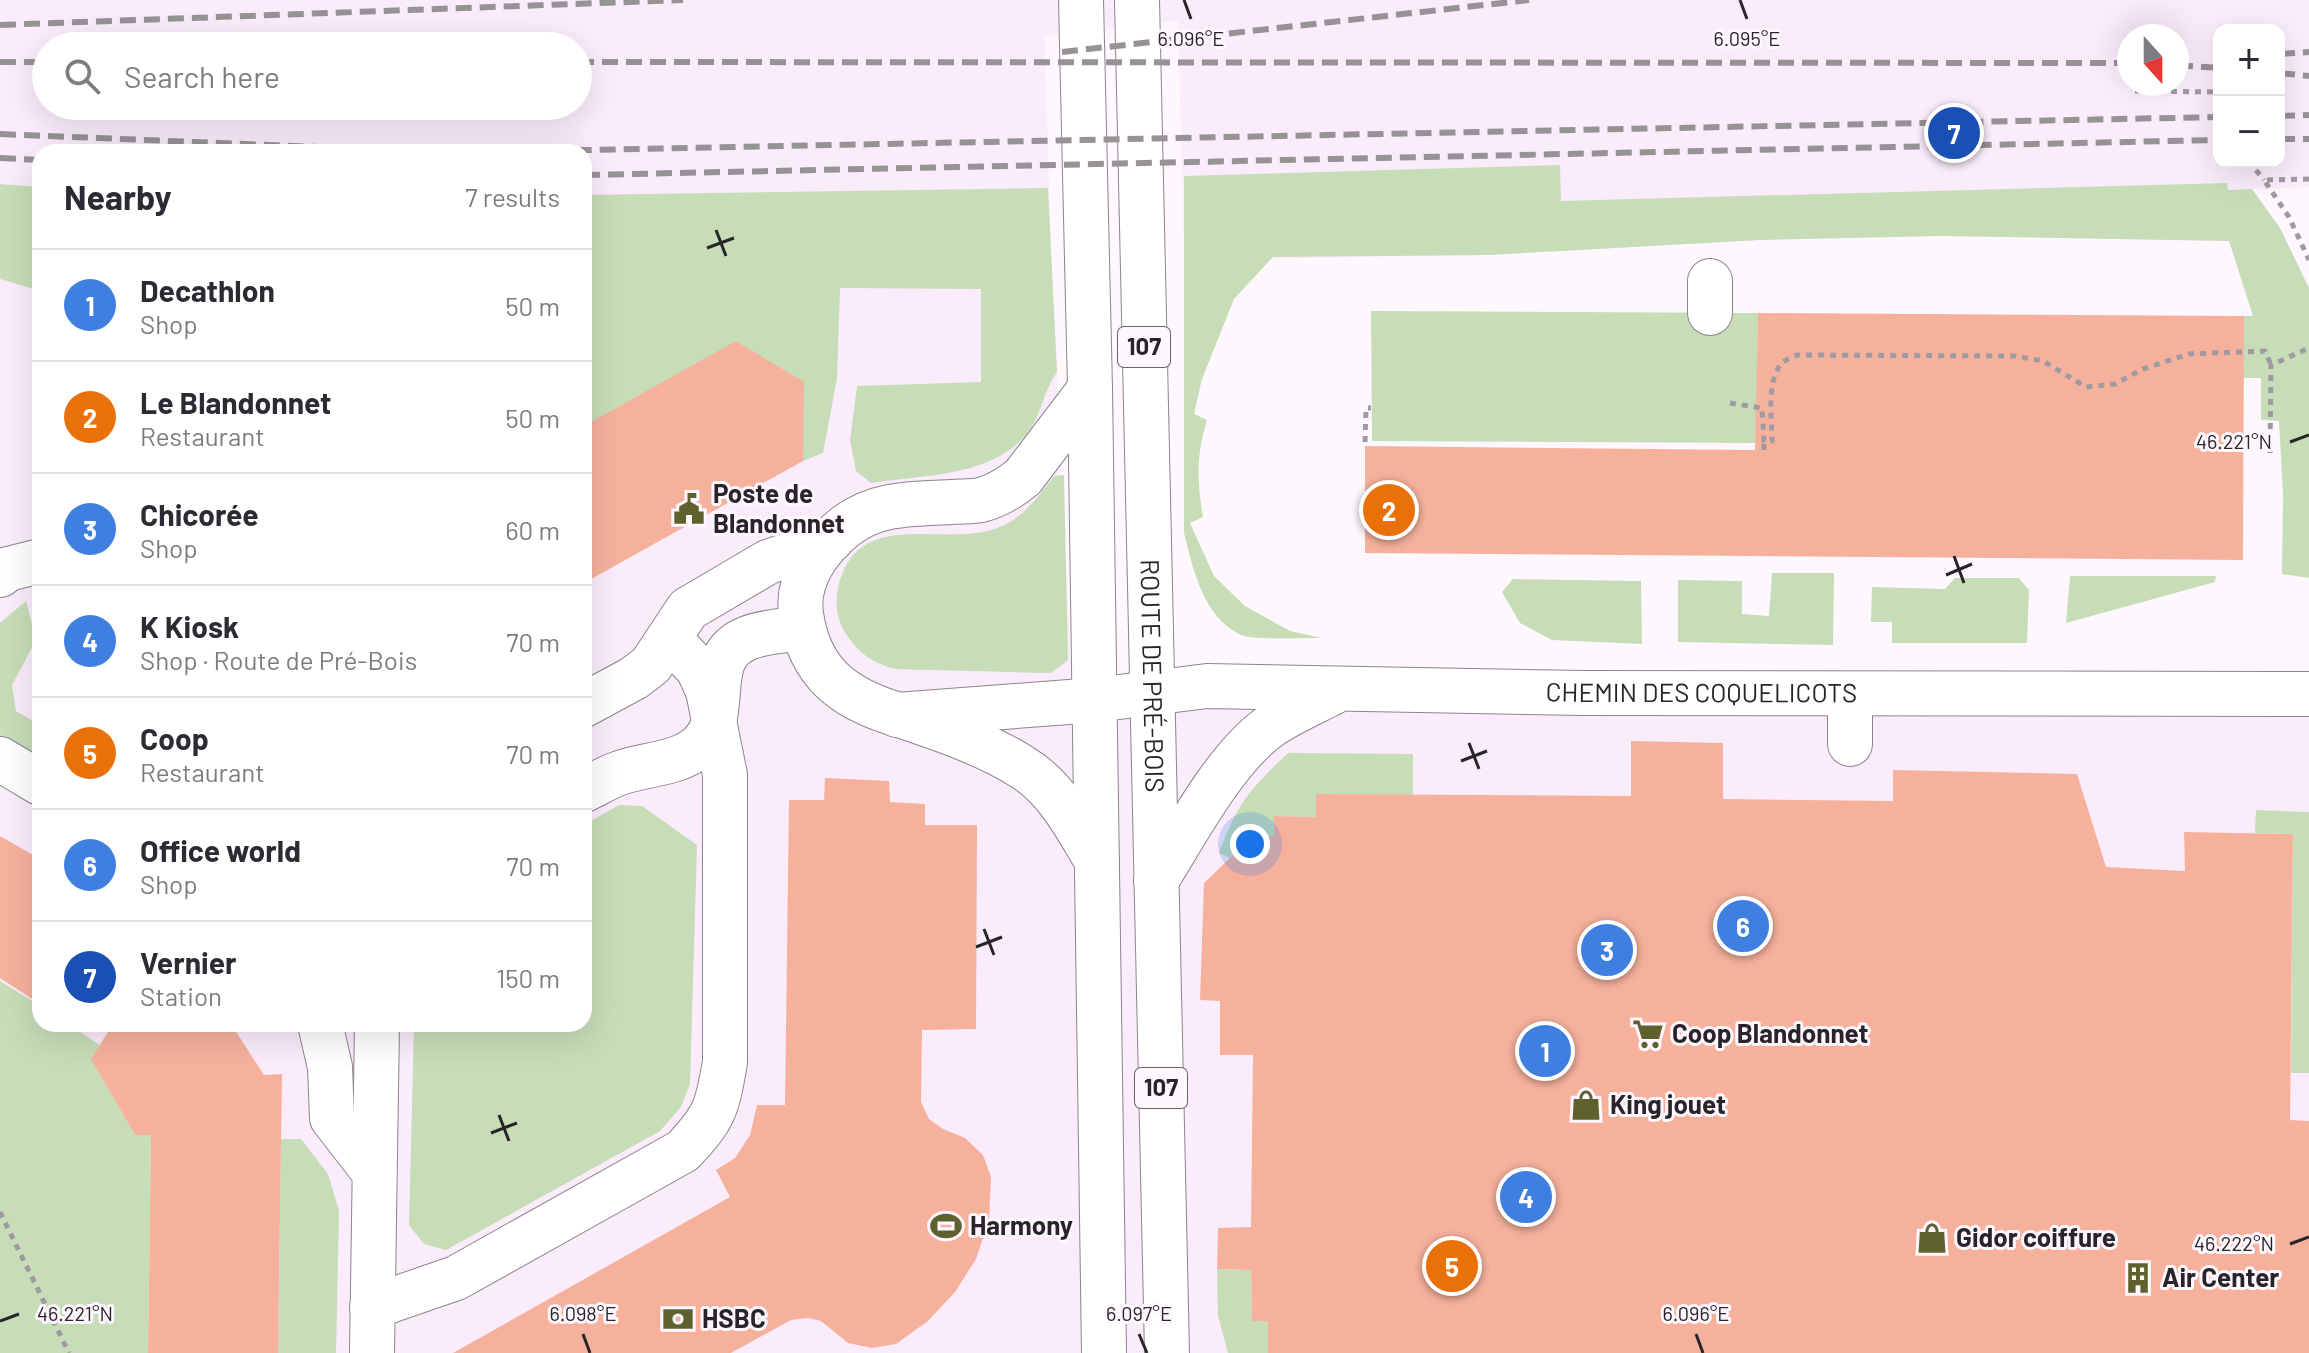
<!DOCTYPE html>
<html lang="en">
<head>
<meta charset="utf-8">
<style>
	:root { --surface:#fff; --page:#f2f2f3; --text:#2b2b33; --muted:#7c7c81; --line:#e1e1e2; --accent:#d93025 }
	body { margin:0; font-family:Barlow,sans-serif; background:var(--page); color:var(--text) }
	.controls { position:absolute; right:24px; top:24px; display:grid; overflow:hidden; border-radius:16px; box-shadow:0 8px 32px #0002 }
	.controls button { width:72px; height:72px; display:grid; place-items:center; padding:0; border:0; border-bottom:2px solid var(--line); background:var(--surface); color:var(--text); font:40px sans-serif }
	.compass { position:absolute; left:2117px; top:24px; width:72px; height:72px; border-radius:50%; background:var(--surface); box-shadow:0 8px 32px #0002; rotate:159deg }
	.you { position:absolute; left:1250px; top:844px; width:28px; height:28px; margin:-20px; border:6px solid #fff; border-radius:50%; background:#1a73e8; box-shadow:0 0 0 12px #1a73e833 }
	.badge { display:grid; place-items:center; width:52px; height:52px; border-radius:50%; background:var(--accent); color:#fff; font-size:26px; font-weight:700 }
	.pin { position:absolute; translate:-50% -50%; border:4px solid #fff; box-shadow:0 2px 8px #0006 }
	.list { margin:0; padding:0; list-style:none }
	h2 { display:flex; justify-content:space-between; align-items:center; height:104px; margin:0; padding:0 32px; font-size:34px }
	h2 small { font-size:26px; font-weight:400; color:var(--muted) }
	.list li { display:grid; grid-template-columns:52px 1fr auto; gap:24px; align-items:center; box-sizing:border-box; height:112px; padding:0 32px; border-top:2px solid var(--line) }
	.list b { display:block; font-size:30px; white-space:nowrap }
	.list p { margin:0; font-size:26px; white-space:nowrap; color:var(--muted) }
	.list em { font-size:26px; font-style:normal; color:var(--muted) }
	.icon { flex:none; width:44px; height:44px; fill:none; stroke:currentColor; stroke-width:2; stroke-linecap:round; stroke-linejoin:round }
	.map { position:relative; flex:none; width:2309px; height:1353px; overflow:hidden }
	.search { position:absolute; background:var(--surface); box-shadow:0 8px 32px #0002; left:32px; top:32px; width:560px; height:88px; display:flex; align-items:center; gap:20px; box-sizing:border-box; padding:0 28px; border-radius:44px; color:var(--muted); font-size:30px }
	.panel { position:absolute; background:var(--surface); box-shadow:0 8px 32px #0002; left:32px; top:144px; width:560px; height:888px; border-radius:24px }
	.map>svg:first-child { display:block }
	.built { fill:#fbecfb; fill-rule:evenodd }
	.green { fill:#c6ddb8 }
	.building { fill:#f6b19d }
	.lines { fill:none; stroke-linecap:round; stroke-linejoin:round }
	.minor-casing { stroke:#8c848c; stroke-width:46 }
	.major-casing { stroke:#8c848c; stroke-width:46 }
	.path { stroke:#9f9a9f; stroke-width:5; stroke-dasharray:6 6; stroke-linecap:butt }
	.minor { stroke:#fff; stroke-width:44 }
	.major { stroke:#fff; stroke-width:44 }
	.rail { stroke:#969296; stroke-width:6; stroke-dasharray:16 8; stroke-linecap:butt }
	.ticks { fill:none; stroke:#282528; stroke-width:3 }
	.labels { text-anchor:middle; stroke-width:6; stroke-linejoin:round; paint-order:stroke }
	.shield { fill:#fef8fe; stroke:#686468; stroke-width:2 }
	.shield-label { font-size:24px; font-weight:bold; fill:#282528 }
	.poi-label { font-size:26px; font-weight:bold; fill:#282528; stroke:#fef8fe; text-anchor:start }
	.street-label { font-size:26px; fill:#282528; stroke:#fef8fe }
	.ticks-label { font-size:20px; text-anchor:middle; fill:#282528; stroke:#fef8fe; stroke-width:6; stroke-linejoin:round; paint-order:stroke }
</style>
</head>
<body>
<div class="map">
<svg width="2309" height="1353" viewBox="0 0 2309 1353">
	<rect width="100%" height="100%" fill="#fef8fe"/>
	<path class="built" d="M0,0H2309V187L2228,190L2229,241L1941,236L1760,240L1489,255L1184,260L1178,21L1045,36L1050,227L1072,697L2309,689V1353H0V279L34,289L40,288V1024H584V152H40V187L0,184ZM2219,30H2279V162H2219ZM2129,36H2177V84H2129ZM46,46H578V106H46Z"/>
	<g class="green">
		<path d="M1560,165L1561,201L2227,183L2228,190L2252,189L2280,228L2309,288V578L2282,574L2283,494L2279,421L2261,420V378H2243L2244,316H2253L2229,241L1941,236L1760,240L1489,255L1273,257L1234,299L1202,379L1194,414L1207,420C1196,457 1197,480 1203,517L1190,523L1214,576L1245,606L1290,631L1322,638C1306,638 1252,640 1241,635C1203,617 1193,569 1184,533V176Z"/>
		<path d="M0,184L40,187V288L34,289L0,279Z"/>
		<path d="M1048,188L1057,372C1044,390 1042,411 1031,428C999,477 923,475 871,483L856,471L850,440L857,386L981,382V289L840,288L837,378L823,453L803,461L584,426V195Z"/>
		<path d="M1371,311L1758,313L1757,443L1372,441Z"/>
		<path d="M1064,475L1068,660L1051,673C1011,672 970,671 930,670C917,669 900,671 888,667C868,660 857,651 846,634C835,617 834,597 841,577C864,511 941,545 991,530C1021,522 1036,499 1054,476Z"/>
		<path d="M1772,573H1834L1833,645L1678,642V580L1742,581V614L1769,616Z"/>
		<path d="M2070,576H2216L2215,582L2066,623Z"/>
		<path d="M1955,578H2019L2029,590L2027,643H1892V622H1871L1872,587L1945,589Z"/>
		<path d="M1513,579L1641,581L1642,644L1552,640L1520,623L1502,592Z"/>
		<path d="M26,601L36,640L12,685L16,711L40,725V758L0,735V623Z"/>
		<path d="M1288,753L1413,754V795L1316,794V817L1275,816L1274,836L1252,837L1230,858L1219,853C1238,802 1249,790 1288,753Z"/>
		<path d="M619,805L642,806L697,845L690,1084L681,1107L660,1131L446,1250L424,1244L409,1225L414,1024H584V825Z"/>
		<path d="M2256,810L2309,812V1073H2291L2293,834L2255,833Z"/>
		<path d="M0,981L40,1006V1024H68L100,1045L92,1060L135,1135H151L148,1353H0Z"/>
		<path d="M281,1139H301L328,1174L339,1211L336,1353H278Z"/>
		<path d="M1217,1269L1251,1270L1252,1321H1268V1353H1228L1218,1316Z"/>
	</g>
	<g class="building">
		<path d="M1758,313L2244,316L2243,560L1365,553V446L1755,450Z"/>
		<path d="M736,341L804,382L803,461L584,583V426Z"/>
		<path d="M1631,741L1723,743V799L1893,801V770L2077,774L2106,867L2185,871L2184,832L2293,834L2290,1120L2309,1121V1353H1268V1321H1252L1251,1270L1217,1269L1218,1228L1251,1227L1253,1055H1220V1001L1200,1000L1204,883L1252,837L1274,836V816L1316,817V794L1631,796Z"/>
		<path d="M825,778L889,781L890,802L925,804V825H977L976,1029L922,1030L921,1102L929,1119L943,1129L965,1138L983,1155L991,1177L989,1220L976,1259L955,1292L928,1321L896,1344L872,1348L848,1343L821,1321L808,1318L791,1320L731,1353H453L730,1197L716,1170L735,1158L750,1135L757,1105H785L789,800H824Z"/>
		<path d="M0,836L40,859V1004L0,978Z"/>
		<path d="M113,1024H231L264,1075L282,1074L278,1353H148L151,1135H135L91,1059Z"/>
	</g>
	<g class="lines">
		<defs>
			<g id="minor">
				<path d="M1710,281V313"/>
				<path d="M1090,389L1023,477C1011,487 997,496 981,500C972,502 960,501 951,502C914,504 877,502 846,526C820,546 796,579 801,614C809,673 844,699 899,715C938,728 988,745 1022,767C1057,788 1076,827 1097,861"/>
				<path d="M0,575L8,569L40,561"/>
				<path d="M1850,694V744"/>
				<path d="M584,705L634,678L651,665L688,609L768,562L831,540"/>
				<path id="s1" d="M897,715L1095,700L1207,686L1584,693L2309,694"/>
				<path d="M0,759L40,783"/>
				<path d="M584,790C595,785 606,778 617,774C642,764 677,765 698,747C735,717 698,657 748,638C765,631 785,631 803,628"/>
				<path d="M1156,881C1186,833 1224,760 1269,727C1289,713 1313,703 1334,692"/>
				<path d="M320,1024L330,1067L332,1118L373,1171"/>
				<path d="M372,1307L456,1278L683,1151C715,1117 717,1109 725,1062V775L708,691L698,669L681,651L665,644"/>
				<path d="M372,1353L377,1024"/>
			</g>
			<g id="major">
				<path d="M1081,0L1090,389L1104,1353"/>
				<path id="s2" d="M1137,0L1167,1353"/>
			</g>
		</defs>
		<use href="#minor" class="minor-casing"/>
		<use href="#major" class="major-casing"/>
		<g class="path">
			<path d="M2135,91L2219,92"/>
			<path d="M2279,92H2283"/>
			<path d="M2256,170L2264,180"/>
			<path d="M2309,179L2264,180L2289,217L2309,260"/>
			<path d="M1730,403L1762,408L1764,441H1772C1772,419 1766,383 1781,364C1784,360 1792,358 1797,355L2015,356L2043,361L2086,387L2115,384L2143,369L2189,354L2265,351L2271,365"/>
			<path d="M1365,442L1366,408H1371"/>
			<path d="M1764,450V441"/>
			<path d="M2270,453L2271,365L2309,348"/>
			<path d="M0,1212L69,1353"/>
		</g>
		<use href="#minor" class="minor"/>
		<use href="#major" class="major"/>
		<g class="rail">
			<path d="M0,25L683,0"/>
			<path d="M1062,52L1529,0"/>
			<path d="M2279,54L2309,52"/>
			<path d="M0,62H46"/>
			<path d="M578,62L2129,63"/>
			<path d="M2177,65L2219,68"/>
			<path d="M2279,73L2309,76"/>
			<path d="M2279,116L2309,115"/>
			<path d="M0,134L365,149L586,150L2219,117"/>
			<path d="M2279,139H2309"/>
			<path d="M0,158L40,160"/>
			<path d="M584,175L2219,140"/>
		</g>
	</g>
	<path class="ticks" d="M1184,0L1191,19M1740,0L1747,19M716,230L726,256M707,248L734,238M2290,442L2309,435M1954,556L1964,583M1946,575L1972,564M1469,743L1479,769M1461,761L1487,751M984,929L994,955M976,947L1002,937M499,1115L509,1141M491,1133L517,1123M2290,1244L2309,1237M0,1321L19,1314M583,1334L590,1353M1139,1334L1147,1353M1696,1334L1703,1353"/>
	<defs>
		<symbol id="civic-bare" viewBox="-9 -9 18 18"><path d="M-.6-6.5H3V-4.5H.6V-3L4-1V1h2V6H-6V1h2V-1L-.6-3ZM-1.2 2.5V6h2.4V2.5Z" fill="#5e612e" stroke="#fef8fe" stroke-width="2.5" paint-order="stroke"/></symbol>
		<symbol id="supermarket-bare" viewBox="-9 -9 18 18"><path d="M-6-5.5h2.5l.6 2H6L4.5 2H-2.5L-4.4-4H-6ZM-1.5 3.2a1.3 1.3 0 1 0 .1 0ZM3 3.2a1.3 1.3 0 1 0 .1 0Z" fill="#5e612e" stroke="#fef8fe" stroke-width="2.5" paint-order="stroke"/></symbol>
		<symbol id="shop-bare" viewBox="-9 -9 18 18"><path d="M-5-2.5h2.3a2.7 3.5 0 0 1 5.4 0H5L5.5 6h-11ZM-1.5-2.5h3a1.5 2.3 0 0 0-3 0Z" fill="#5e612e" stroke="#fef8fe" stroke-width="2.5" paint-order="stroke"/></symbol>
		<symbol id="stadium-bare" viewBox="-9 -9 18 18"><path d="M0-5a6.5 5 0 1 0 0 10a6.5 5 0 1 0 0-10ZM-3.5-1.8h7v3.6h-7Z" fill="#5e612e" stroke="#fef8fe" stroke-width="2.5" paint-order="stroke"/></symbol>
		<symbol id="building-bare" viewBox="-9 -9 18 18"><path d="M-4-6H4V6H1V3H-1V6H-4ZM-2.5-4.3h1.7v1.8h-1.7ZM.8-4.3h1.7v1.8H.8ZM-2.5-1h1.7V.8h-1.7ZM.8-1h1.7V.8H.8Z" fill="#5e612e" stroke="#fef8fe" stroke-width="2.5" paint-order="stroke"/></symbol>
		<symbol id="bank-bare" viewBox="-9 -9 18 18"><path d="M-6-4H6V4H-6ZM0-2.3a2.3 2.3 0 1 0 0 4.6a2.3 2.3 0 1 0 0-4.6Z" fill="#5e612e" stroke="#fef8fe" stroke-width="2.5" paint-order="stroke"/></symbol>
	</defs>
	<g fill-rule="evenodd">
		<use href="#civic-bare" x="667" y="487" width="44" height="44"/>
		<use href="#supermarket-bare" x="1626" y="1012" width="44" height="44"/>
		<use href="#shop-bare" x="1564" y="1083" width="44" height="44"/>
		<use href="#stadium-bare" x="924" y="1204" width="44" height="44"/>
		<use href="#shop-bare" x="1910" y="1216" width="44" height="44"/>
		<use href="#building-bare" x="2116" y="1256" width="44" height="44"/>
		<use href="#bank-bare" x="656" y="1297" width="44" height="44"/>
	</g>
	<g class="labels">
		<g class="shield">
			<rect x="1118" y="327" width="52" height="40" rx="6"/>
			<rect x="1135" y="1068" width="52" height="40" rx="6"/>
		</g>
		<g class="shield-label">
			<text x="1144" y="355">107</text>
			<text x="1161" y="1096">107</text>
		</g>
		<g class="poi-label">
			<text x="713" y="503">Poste de<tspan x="713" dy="30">Blandonnet</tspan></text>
			<text x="1672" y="1043">Coop Blandonnet</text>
			<text x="1610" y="1114">King jouet</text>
			<text x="970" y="1235">Harmony</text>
			<text x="1956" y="1247">Gidor coiffure</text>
			<text x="2162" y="1287">Air Center</text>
			<text x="702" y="1328">HSBC</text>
		</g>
		<g class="street-label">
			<text dy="9" stroke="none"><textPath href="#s2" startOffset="676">ROUTE DE PRÉ-BOIS</textPath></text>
			<text dy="9" stroke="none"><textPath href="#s1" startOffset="806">CHEMIN DES COQUELICOTS</textPath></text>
		</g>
	</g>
	<g class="ticks-label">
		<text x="1747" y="46">6.095°E</text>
		<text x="1191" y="46">6.096°E</text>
		<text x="2234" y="449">46.221°N</text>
		<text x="2234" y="1251">46.222°N</text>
		<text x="75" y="1321">46.221°N</text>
		<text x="583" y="1321">6.098°E</text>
		<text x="1139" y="1321">6.097°E</text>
		<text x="1696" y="1321">6.096°E</text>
	</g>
</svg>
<div class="controls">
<button>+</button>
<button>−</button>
</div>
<svg class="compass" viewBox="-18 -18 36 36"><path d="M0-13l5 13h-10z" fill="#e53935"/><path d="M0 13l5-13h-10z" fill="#7c7c81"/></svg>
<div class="you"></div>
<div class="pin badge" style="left:1545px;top:1051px;background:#3f7fe0">1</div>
<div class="pin badge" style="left:1389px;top:510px;background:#e8710a">2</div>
<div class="pin badge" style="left:1607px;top:950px;background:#3f7fe0">3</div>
<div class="pin badge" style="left:1526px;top:1197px;background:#3f7fe0">4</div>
<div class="pin badge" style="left:1452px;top:1266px;background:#e8710a">5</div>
<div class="pin badge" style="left:1743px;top:926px;background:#3f7fe0">6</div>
<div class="pin badge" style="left:1954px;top:133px;background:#1a4fb4">7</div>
<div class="search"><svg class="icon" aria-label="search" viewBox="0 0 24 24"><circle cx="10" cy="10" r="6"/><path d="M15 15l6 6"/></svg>Search here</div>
<section class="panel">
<h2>Nearby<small>7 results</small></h2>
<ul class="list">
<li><span class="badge" style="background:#3f7fe0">1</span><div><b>Decathlon</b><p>Shop</p></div><em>50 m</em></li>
<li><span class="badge" style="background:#e8710a">2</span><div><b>Le Blandonnet</b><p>Restaurant</p></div><em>50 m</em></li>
<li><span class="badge" style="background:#3f7fe0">3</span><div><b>Chicorée</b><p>Shop</p></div><em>60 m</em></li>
<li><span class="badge" style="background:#3f7fe0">4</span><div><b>K Kiosk</b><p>Shop · Route de Pré-Bois</p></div><em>70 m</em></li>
<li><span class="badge" style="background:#e8710a">5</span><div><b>Coop</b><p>Restaurant</p></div><em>70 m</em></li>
<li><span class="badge" style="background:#3f7fe0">6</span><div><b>Office world</b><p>Shop</p></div><em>70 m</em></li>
<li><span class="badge" style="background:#1a4fb4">7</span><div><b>Vernier</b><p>Station</p></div><em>150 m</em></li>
</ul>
</section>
</div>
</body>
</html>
